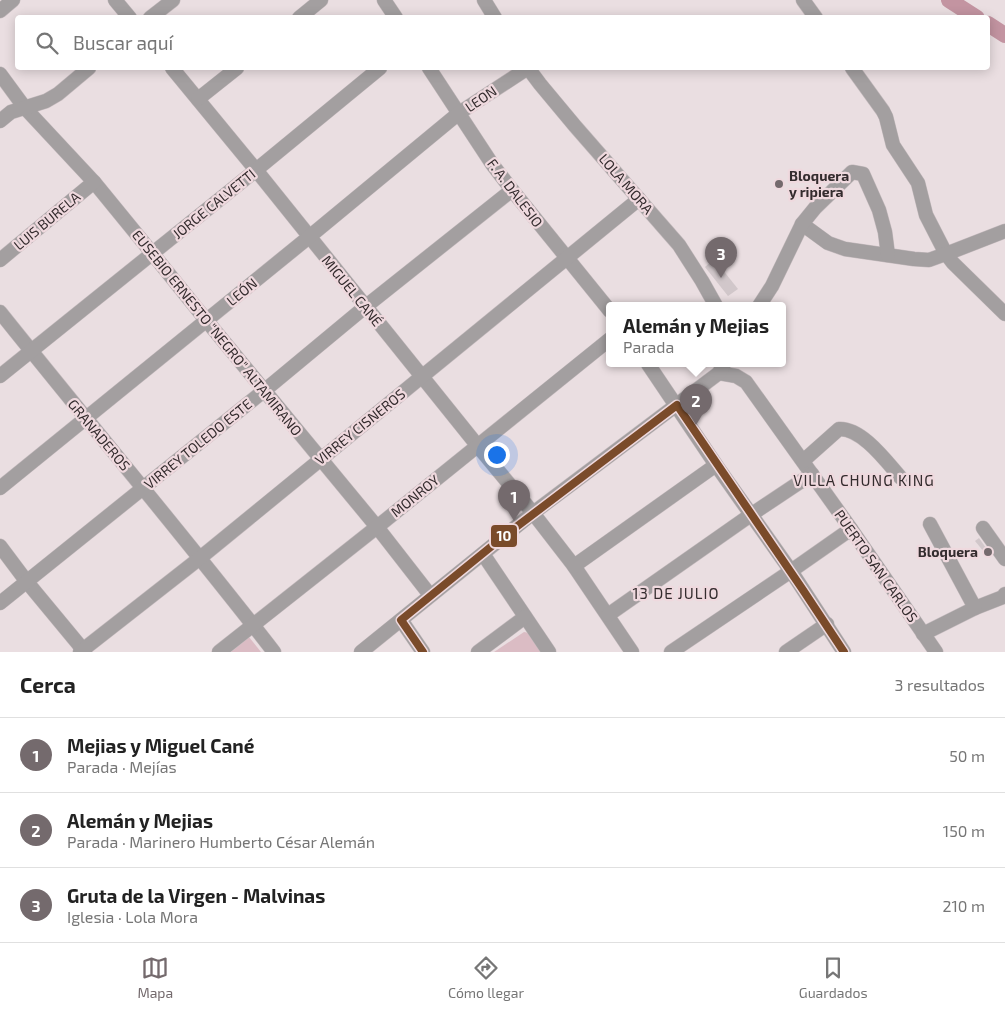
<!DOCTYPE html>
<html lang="es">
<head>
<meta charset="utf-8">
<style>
	:root { --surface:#fff; --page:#f2f2f2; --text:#222; --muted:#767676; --line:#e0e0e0; --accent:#746a6d }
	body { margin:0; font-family:"Exo 2",sans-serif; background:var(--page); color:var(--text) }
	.you { position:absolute; left:496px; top:454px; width:18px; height:18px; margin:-12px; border:4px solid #fff; border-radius:50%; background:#1a73e8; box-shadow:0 0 0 8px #1a73e833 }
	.badge { display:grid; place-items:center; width:32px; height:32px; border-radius:50%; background:var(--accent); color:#fff; font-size:16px; font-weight:700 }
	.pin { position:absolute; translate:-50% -41px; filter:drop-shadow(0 1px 2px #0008) }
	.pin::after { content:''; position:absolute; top:26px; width:18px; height:15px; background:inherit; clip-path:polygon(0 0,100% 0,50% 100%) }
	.popup { position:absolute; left:606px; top:302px; width:180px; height:65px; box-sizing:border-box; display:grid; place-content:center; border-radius:5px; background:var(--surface); filter:drop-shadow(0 1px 4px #0005); font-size:16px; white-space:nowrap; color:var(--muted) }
	.popup b { font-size:19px; color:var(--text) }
	.popup::after { content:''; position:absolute; left:50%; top:100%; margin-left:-10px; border:10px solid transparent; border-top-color:var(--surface) }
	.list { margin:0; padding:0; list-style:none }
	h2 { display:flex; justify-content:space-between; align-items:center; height:65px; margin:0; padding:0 20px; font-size:21px }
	h2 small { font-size:16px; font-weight:400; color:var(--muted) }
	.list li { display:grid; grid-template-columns:32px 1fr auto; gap:15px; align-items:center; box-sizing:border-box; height:75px; padding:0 20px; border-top:1px solid var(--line) }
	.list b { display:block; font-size:19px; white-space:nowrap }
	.list p { margin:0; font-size:16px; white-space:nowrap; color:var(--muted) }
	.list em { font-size:16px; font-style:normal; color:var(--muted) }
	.icon { flex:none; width:28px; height:28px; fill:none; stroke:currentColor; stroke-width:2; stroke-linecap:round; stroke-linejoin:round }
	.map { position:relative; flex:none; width:1005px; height:652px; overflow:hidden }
	.search { position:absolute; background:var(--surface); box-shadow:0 2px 12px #0003; left:15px; right:15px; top:15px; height:55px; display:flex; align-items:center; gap:12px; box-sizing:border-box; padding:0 18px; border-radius:5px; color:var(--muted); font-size:19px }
	.sheet { height:290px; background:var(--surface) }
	nav { display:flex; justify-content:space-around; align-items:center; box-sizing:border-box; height:70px; border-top:1px solid var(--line); background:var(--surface); font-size:14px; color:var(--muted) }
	nav a { display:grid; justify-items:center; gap:2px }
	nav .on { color:var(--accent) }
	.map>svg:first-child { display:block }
	.green { fill:#dbbcc4 }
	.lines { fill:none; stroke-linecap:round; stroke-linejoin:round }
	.river { stroke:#c394a1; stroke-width:16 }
	.building { fill:#d1c7ca }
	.minor-casing { stroke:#c5bbbe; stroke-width:15 }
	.minor { stroke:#a39fa0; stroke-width:14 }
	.bus-1-casing { stroke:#efd9de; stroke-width:11 }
	.bus-1 { stroke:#7a4b2a; stroke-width:8 }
	.poi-dot { fill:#746a6d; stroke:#efd9de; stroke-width:2 }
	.labels { text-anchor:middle; stroke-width:4.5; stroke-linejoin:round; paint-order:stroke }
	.street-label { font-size:14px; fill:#342c2e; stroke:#efd9de }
	.poi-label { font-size:14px; font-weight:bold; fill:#342c2e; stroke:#efd9de; text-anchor:start }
	.neighbourhood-label { font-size:15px; letter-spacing:1px; fill:#342c2e; stroke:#efd9de }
	.line-badge { stroke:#efd9de; stroke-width:2 }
	.badge-label { font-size:14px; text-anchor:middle; font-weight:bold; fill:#fff }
</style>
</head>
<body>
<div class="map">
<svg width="1005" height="652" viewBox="0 0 1005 652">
	<rect width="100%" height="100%" fill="#eadee1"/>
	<g class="green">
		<path d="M524,632L529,633L542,652H494Z"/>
		<path d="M249,637L261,652H231Z"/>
	</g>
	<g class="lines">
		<g class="river">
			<path d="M949,0L977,18"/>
			<path d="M988,24L1005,35"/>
		</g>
	</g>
	<g class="building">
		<path d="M714,259L738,289L728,296L705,267Z"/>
		<path d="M979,538L991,555L989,558L975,541Z"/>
	</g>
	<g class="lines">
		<defs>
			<g id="minor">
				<path d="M115,0L130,18"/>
				<path d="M384,0L396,18"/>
				<path d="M484,0L495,18"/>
				<path d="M803,0L816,18"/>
				<path d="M0,11L13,0"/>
				<path d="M150,18L173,0"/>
				<path d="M299,18L321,0"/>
				<path d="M172,68L256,170L477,445L533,513L574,566L632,652"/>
				<path d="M429,68L492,164L512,190L610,311"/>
				<path d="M852,68L883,111L886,117L893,145L918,183L926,215L946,254L953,263L1005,314"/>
				<path d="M0,74L25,108L94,182L152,253L206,320L377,527L430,595"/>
				<path d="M198,99L237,68"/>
				<path d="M0,121L11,112L46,101L58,94L89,68"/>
				<path d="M802,224L828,243L845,249L914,259L929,260L951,252L1005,231"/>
				<path d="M0,260L94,182"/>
				<path d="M759,306L772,286L802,224L815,208L852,172L863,174L879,210L885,232L888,255"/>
				<path d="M0,312C91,426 185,537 274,652"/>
				<path d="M648,364L716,465L791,571L844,652"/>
				<path d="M719,373L736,376L746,382L851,529L936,652"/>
				<path d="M0,376L256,170L380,68"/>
				<path d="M803,461L839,429C862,428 886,461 901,478"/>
				<path d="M0,488L309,237L459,113L528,68L540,84L575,126L679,245L702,281L716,306"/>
				<path d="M983,528L1005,559"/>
				<path d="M0,546L27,582L85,652"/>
				<path d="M483,554L549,652"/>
				<path d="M574,566L716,465"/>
				<path d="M0,603L265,390L365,307L512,190"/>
				<path d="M975,608L1003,597L1005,594"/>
				<path d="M608,615L752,514L812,474"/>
				<path d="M401,620L423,652"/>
				<path d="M923,634L975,608L930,524"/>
				<path d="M80,652L200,558L639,199"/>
				<path d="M219,652L377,527L610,339"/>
				<path d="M361,652L533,513L719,373L724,364"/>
				<path d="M478,652L525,617"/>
				<path d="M671,652L791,571L851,529"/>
				<path d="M786,652L827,624"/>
			</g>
		</defs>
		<use href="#minor" class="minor-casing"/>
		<use href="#minor" class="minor"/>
		<defs>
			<path id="bus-1" d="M423,652L401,620L503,537L677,405L803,590L844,652"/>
		</defs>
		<use href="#bus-1" class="bus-1-casing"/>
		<use href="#bus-1" class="bus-1"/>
	</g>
	<g class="poi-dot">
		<circle cx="779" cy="184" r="5"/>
		<circle cx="988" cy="552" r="5"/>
	</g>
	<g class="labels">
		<g class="street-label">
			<text transform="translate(481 99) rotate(-34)" y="5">LEON</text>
			<text transform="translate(626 184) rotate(49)" y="5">LOLA MORA</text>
			<text transform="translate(515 193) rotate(53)" y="5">F. A. DALESIO</text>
			<text transform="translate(214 204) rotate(-39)" y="5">JORGE CALVETTI</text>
			<text transform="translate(47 221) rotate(-40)" y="5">LUIS BURELA</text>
			<text transform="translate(352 291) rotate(51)" y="5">MIGUEL CANÉ</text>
			<text transform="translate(242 292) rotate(-39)" y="5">LEÓN</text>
			<text transform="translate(217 333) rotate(51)" y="5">EUSEBIO ERNESTO "NEGRO" ALTAMIRANO</text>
			<text transform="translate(360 427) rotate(-39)" y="5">VIRREY CISNEROS</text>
			<text transform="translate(99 435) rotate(50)" y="5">GRANADEROS</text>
			<text transform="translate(198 444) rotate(-39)" y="5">VIRREY TOLEDO ESTE</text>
			<text transform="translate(415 496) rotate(-39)" y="5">MONROY</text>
			<text transform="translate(876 566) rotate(55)" y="5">PUERTO SAN CARLOS</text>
		</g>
		<g class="poi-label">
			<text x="789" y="181">Bloquera<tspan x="789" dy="16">y ripiera</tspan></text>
			<text x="978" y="557" text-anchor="end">Bloquera</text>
		</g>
		<g class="neighbourhood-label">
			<text x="864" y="486">VILLA CHUNG KING</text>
			<text x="676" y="599">13 DE JULIO</text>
		</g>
	</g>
	<rect class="line-badge" x="490" y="524" width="28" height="24" rx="5" fill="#7a4b2a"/>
	<g class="badge-label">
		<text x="504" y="541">10</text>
	</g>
</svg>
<div class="you"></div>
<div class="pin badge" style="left:514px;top:521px">1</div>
<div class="pin badge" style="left:696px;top:425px">2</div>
<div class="popup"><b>Alemán y Mejias</b>Parada</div>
<div class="pin badge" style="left:721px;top:278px">3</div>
<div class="search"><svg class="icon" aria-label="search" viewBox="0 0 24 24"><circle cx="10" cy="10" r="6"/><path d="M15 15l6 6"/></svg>Buscar aquí</div>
</div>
<section class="sheet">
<h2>Cerca<small>3 resultados</small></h2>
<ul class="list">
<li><span class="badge">1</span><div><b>Mejias y Miguel Cané</b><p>Parada · Mejías</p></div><em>50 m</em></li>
<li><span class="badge">2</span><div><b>Alemán y Mejias</b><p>Parada · Marinero Humberto César Alemán</p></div><em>150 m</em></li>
<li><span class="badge">3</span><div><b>Gruta de la Virgen - Malvinas</b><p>Iglesia · Lola Mora</p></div><em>210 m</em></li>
</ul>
</section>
<nav>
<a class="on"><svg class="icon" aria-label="map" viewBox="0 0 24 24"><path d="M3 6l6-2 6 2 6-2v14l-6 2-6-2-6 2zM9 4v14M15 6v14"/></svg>Mapa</a>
<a><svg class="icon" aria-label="directions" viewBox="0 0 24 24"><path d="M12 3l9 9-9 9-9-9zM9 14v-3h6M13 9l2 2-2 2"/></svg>Cómo llegar</a>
<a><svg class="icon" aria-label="saved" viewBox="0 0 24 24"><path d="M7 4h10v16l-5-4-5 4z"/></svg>Guardados</a>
</nav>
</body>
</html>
